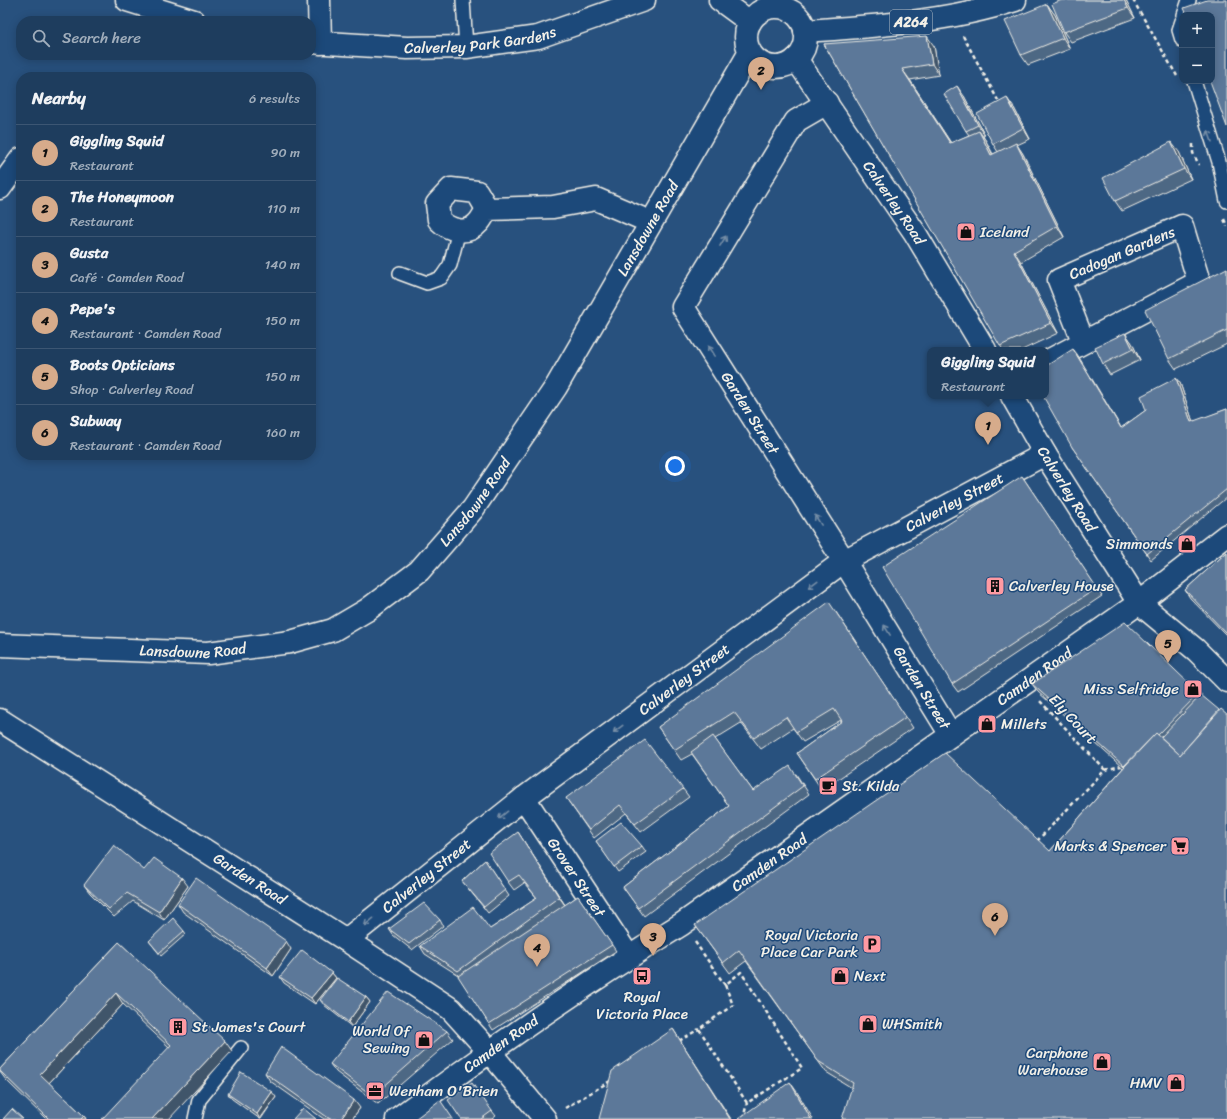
<!DOCTYPE html>
<html lang="en">
<head>
<meta charset="utf-8">
<style>
	:root { --surface:#1e3d5e; --page:#2b4867; --text:#f1f3f6; --muted:#a1aebc; --line:#3c5673; --accent:#d6ab8b }
	body { margin:0; font-family:Sriracha,sans-serif; background:var(--page); color:var(--text) }
	.controls { position:absolute; right:12px; top:12px; display:grid; overflow:hidden; border-radius:8px; box-shadow:0 2px 10px #0003 }
	.controls button { width:36px; height:36px; display:grid; place-items:center; padding:0; border:0; border-bottom:1px solid var(--line); background:var(--surface); color:var(--text); font:20px sans-serif }
	.you { position:absolute; left:675px; top:466px; width:14px; height:14px; margin:-10px; border:3px solid #fff; border-radius:50%; background:#1a73e8; box-shadow:0 0 0 6px #1a73e833 }
	.badge { display:grid; place-items:center; width:26px; height:26px; border-radius:50%; background:var(--accent); color:#111; font-size:13px; font-weight:700 }
	.pin { position:absolute; translate:-50% -33px; filter:drop-shadow(0 1px 2px #0008) }
	.pin::after { content:''; position:absolute; top:21px; width:14px; height:12px; background:inherit; clip-path:polygon(0 0,100% 0,50% 100%) }
	.popup { position:absolute; left:927px; top:347px; width:122px; height:52px; box-sizing:border-box; display:grid; place-content:center; border-radius:8px; background:var(--surface); filter:drop-shadow(0 1px 3px #0005); font-size:13px; white-space:nowrap; color:var(--muted) }
	.popup b { font-size:15px; color:var(--text) }
	.popup::after { content:''; position:absolute; left:50%; top:100%; margin-left:-8px; border:8px solid transparent; border-top-color:var(--surface) }
	.list { margin:0; padding:0; list-style:none }
	h2 { display:flex; justify-content:space-between; align-items:center; height:52px; margin:0; padding:0 16px; font-size:17px }
	h2 small { font-size:13px; font-weight:400; color:var(--muted) }
	.list li { display:grid; grid-template-columns:26px 1fr auto; gap:12px; align-items:center; box-sizing:border-box; height:56px; padding:0 16px; border-top:1px solid var(--line) }
	.list b { display:block; font-size:15px; white-space:nowrap }
	.list p { margin:0; font-size:13px; white-space:nowrap; color:var(--muted) }
	.list em { font-size:13px; font-style:normal; color:var(--muted) }
	.icon { flex:none; width:22px; height:22px; fill:none; stroke:currentColor; stroke-width:2; stroke-linecap:round; stroke-linejoin:round }
	.map { position:relative; flex:none; width:1227px; height:1119px; overflow:hidden }
	.search { position:absolute; background:var(--surface); box-shadow:0 2px 10px #0003; left:16px; top:16px; width:300px; height:44px; display:flex; align-items:center; gap:10px; box-sizing:border-box; padding:0 14px; border-radius:16px; color:var(--muted); font-size:15px }
	.panel { position:absolute; background:var(--surface); box-shadow:0 2px 10px #0003; left:16px; top:72px; width:300px; height:388px; border-radius:16px }
	.map>svg:first-child { display:block }
	.lines { fill:none; stroke-linecap:round; stroke-linejoin:round }
	.lane-casing { stroke:#f4f1e8; stroke-width:16 }
	.street-casing { stroke:#f4f1e8; stroke-width:25 }
	.secondary-casing { stroke:#f4f1e8; stroke-width:25 }
	.primary-casing { stroke:#f4f1e8; stroke-width:25 }
	.path { stroke:#f4f1e8; stroke-width:2.5; stroke-dasharray:4 3; stroke-linecap:butt }
	.lane { stroke:#1f4a7a; stroke-width:13 }
	.street { stroke:#1f4a7a; stroke-width:22 }
	.secondary { stroke:#1f4a7a; stroke-width:22 }
	.primary { stroke:#1f4a7a; stroke-width:22 }
	.wall { fill:#4e6784; stroke:#f4f1e8 }
	.shaded-wall { fill:#40546b; stroke:#f4f1e8 }
	.building { fill:#5b7899; stroke:#f4f1e8 }
	.oneway { stroke:#748da6 }
	.labels { text-anchor:middle; stroke-width:3; stroke-linejoin:round; paint-order:stroke }
	.shield { fill:#1f4a7a; stroke:#b4bfc7; stroke-width:1 }
	.shield-label { font-size:14px; font-weight:bold; fill:#f4f1e8 }
	.street-label { font-size:15px; fill:#f4f1e8; stroke:#1f4a7a }
	.poi-label { font-size:15px; fill:#f4f1e8; stroke:#1f4a7a; text-anchor:start }
</style>
</head>
<body>
<div class="map">
<svg width="1227" height="1119" viewBox="0 0 1227 1119">
	<rect width="100%" height="100%" fill="#28517e"/>
	<filter id="ink" filterUnits="userSpaceOnUse"><feTurbulence type="fractalNoise" baseFrequency=".025" numOctaves="2"/><feDisplacementMap in="SourceGraphic" scale="8" xChannelSelector="R" yChannelSelector="G"/><feConvolveMatrix kernelMatrix="1 2 1 2 8 2 1 2 1" color-interpolation-filters="sRGB"/></filter>
	<g filter="url(#ink)">
		<g class="lines">
			<defs>
				<g id="lane">
					<path d="M463,0L466,47"/>
					<path d="M1184,15L1189,0"/>
					<path d="M1182,21L1179,30L1182,40"/>
					<path d="M1194,81L1219,162L1227,201"/>
					<path d="M400,273L427,283L441,278L450,265L459,230"/>
					<path d="M195,1119L199,1100L241,1048"/>
				</g>
				<g id="street">
					<path d="M319,0L320,43"/>
					<path id="s1" d="M827,103L796,121L683,307L844,561L951,735"/>
					<path d="M0,188L21,159"/>
					<path d="M487,209C484,214 482,219 478,223C467,236 449,230 439,220L437,204L451,189L477,192L487,209L553,207L596,199L650,222"/>
					<path d="M1046,362L1199,282L1182,226L1059,280L1083,341"/>
					<path d="M1227,535L1139,603L1196,650L1227,681"/>
					<path id="s2" d="M0,645L208,653L290,642L333,630L367,610L419,571L473,509L556,387L750,52"/>
					<path id="s3" d="M524,798L629,957"/>
					<path id="s4" d="M346,940L524,798L844,561L1045,454"/>
				</g>
				<g id="secondary">
					<path d="M127,0L194,21"/>
					<path id="s5" d="M311,42L407,48L466,47L538,37L644,0"/>
					<path id="s6" d="M796,59L915,233L985,350"/>
					<path id="s7" d="M0,720L346,940L451,1009L489,1051L545,1119"/>
					<path id="s8" d="M397,1119C490,1050 584,984 682,924L1139,603L1045,454L1012,396"/>
				</g>
				<g id="primary">
					<path d="M720,0L750,22"/>
					<circle cx="776" cy="37" r="30"/>
					<path d="M805,31C875,26 947,22 1015,0"/>
				</g>
			</defs>
			<use href="#lane" class="lane-casing"/>
			<use href="#street" class="street-casing"/>
			<use href="#secondary" class="secondary-casing"/>
			<use href="#primary" class="primary-casing"/>
			<g class="path">
				<path d="M1133,0L1177,76"/>
				<path d="M963,36L1000,104"/>
				<path d="M1193,144V153L1199,165"/>
				<path d="M1224,219L1227,226"/>
				<path d="M1105,770L1121,766"/>
				<path d="M1037,841L1105,770L1039,700"/>
				<path d="M695,942L725,985L741,972L802,1068L747,1103L699,1029L733,1005L725,985"/>
				<path d="M679,1041L699,1029"/>
				<path d="M565,1108L612,1080"/>
				<path d="M743,1119L747,1103"/>
			</g>
			<use href="#lane" class="lane"/>
			<use href="#street" class="street"/>
			<use href="#secondary" class="secondary"/>
			<use href="#primary" class="primary"/>
		</g>
		<g class="wall">
			<path d="M1062,0H1126L1135,18L1071,42L1064,32Z"/>
			<path d="M1047,4L1055,15L1070,49L1028,65L1021,55Z"/>
			<path d="M824,44L934,46L939,75L910,80L951,143L969,135L966,131L964,96L985,135L983,136L986,141L993,154L998,152L993,144L1014,108L1030,139L1017,145L1023,154L1064,237L1021,262L1058,333L1022,350H1003Z"/>
			<path d="M1179,152L1191,179L1122,211L1115,201Z"/>
			<path d="M1227,268V344L1176,369L1169,359Z"/>
			<path d="M1125,333L1132,343L1140,360L1110,375L1103,364Z"/>
			<path d="M1073,349L1121,428L1146,410L1180,383L1193,422L1227,409V497L1151,560L1072,447Z"/>
			<path d="M1022,476L1102,596L958,692L952,684Z"/>
			<path d="M1227,552V636L1190,598L1185,590Z"/>
			<path d="M836,612L913,728L822,790L797,753L842,721L841,720L803,742L793,728L761,749L741,723L715,739L753,791L796,774L809,794L644,916L623,887L729,806L692,754L681,760L658,727Z"/>
			<path d="M1032,684L1199,693L1201,695L852,1088L826,1072L746,961L730,973L695,925L1050,851L1123,768L1038,692Z"/>
			<path d="M683,789L689,797L641,832L626,813L594,838L566,798Z"/>
			<path d="M523,840L565,905L578,896L616,951L493,1030L458,975L425,954L420,946L490,929L537,898L524,883L514,890L508,882Z"/>
			<path d="M596,841L642,846L646,852L618,872Z"/>
			<path d="M485,860L509,896L488,913L462,881Z"/>
			<path d="M84,885L188,886L164,920L133,901L114,917L90,893Z"/>
			<path d="M178,904L291,949L273,976L183,912Z"/>
			<path d="M440,920L443,926L412,950L393,935L389,929Z"/>
			<path d="M184,931L186,934L161,956L149,941Z"/>
			<path d="M119,942L232,1051L169,1047L123,1004L49,1083L84,1116L86,1119H46L6,1080L0,1072V1069Z"/>
			<path d="M332,973L336,978L315,1004L284,983L280,977Z"/>
			<path d="M366,997L370,1002L352,1027L324,1005L320,1000Z"/>
			<path d="M447,1031L453,1039L378,1104L336,1072L330,1064Z"/>
			<path d="M265,1073L360,1108L352,1119H324L270,1081Z"/>
			<path d="M228,1094L276,1097L261,1119H260L232,1099Z"/>
			<path d="M492,1111L496,1116L492,1119H461Z"/>
		</g>
		<g class="shaded-wall">
			<path d="M1124,0H1126L1135,18L1128,8Z"/>
			<path d="M1047,4L1055,15L1070,49L1063,38Z"/>
			<path d="M927,36L934,46L939,75L932,64Z"/>
			<path d="M902,69L910,80L958,154L950,143Z"/>
			<path d="M957,86L964,96L985,135L978,125Z"/>
			<path d="M1007,98L1014,108L1030,139L1023,128Z"/>
			<path d="M979,131L986,141L998,166L991,155Z"/>
			<path d="M1171,142L1179,152L1191,179L1184,169Z"/>
			<path d="M1016,143L1023,154L1064,237L1057,226Z"/>
			<path d="M1014,251L1021,262L1058,333L1051,323Z"/>
			<path d="M1125,333L1132,343L1140,360L1133,349Z"/>
			<path d="M1073,349L1077,354L1125,434L1121,428Z"/>
			<path d="M1176,378L1180,383L1195,428L1191,422Z"/>
			<path d="M518,832L523,840L565,905L559,897Z"/>
			<path d="M182,878L188,886L164,920L159,912Z"/>
			<path d="M286,941L291,949L273,976L267,968Z"/>
			<path d="M332,973L336,978L315,1004L311,998Z"/>
			<path d="M116,993L123,1004L47,1085L40,1074Z"/>
			<path d="M366,997L370,1002L352,1027L348,1022Z"/>
			<path d="M673,1029L680,1040L731,1119H730Z"/>
			<path d="M225,1041L232,1051L169,1119H152Z"/>
			<path d="M790,1082L797,1092L813,1119H811Z"/>
			<path d="M272,1092L276,1097L260,1119L257,1114Z"/>
			<path d="M354,1100L360,1108L352,1119H341Z"/>
			<path d="M84,1116L86,1119H81Z"/>
		</g>
		<g class="building">
			<path d="M1062,0H1124L1128,8L1064,32L1052,4Z"/>
			<path d="M1207,0H1227V127L1210,81H1212V15H1187L1184,8Z"/>
			<path d="M1047,4L1063,38L1021,55L1005,21Z"/>
			<path d="M927,36L932,64L902,69L950,143L979,131L991,155L1016,143L1057,226L1014,251L1051,323L1000,346L824,44Z"/>
			<path d="M957,86L978,125L966,131L944,94Z"/>
			<path d="M1007,98L1023,128L993,144L977,114Z"/>
			<path d="M1171,142L1184,169L1115,201L1103,178Z"/>
			<path d="M1227,268V330L1169,359L1145,310Z"/>
			<path d="M1125,333L1133,349L1103,364L1095,347Z"/>
			<path d="M1073,349L1121,428L1146,410L1141,396L1176,378L1191,422L1227,409V489L1147,554L1072,447L1043,396H1046V366Z"/>
			<path d="M1022,476L1097,588L952,684L882,567Z"/>
			<path d="M1227,552V634L1185,590Z"/>
			<path d="M829,602L906,717L815,779L797,753L842,721L834,709L796,732L786,717L754,738L734,712L674,750L658,727Z"/>
			<path d="M1125,622L1199,693L1158,735L1156,733L1124,766L1032,684Z"/>
			<path d="M1201,695L1219,710L1180,755L1161,737Z"/>
			<path d="M1221,709L1227,714V1119H842L853,1083L818,1061L739,950L723,963L695,925L945,753L1050,851L1125,766L1156,733L1180,755Z"/>
			<path d="M713,736L753,791L790,766L803,786L638,908L623,887L729,806L691,752Z"/>
			<path d="M645,740L683,789L635,824L620,805L589,830L566,798Z"/>
			<path d="M621,822L642,846L614,867L596,841Z"/>
			<path d="M518,832L559,897L458,971L420,946L473,907L490,929L537,898L519,875L508,882L489,853Z"/>
			<path d="M114,845L144,870L154,858L182,878L159,912L127,893L109,909L84,885Z"/>
			<path d="M485,860L505,890L484,907L462,881Z"/>
			<path d="M196,878L286,941L267,968L178,904Z"/>
			<path d="M578,896L612,945L489,1024L458,976Z"/>
			<path d="M424,903L440,920L409,944L389,929Z"/>
			<path d="M173,918L184,931L159,953L149,941Z"/>
			<path d="M119,942L225,1041L152,1119H102L171,1045L116,993L40,1074L84,1116L81,1119H49L0,1071V1069Z"/>
			<path d="M302,950L332,973L311,998L280,977Z"/>
			<path d="M337,978L366,997L348,1022L320,1000Z"/>
			<path d="M388,992L447,1031L373,1096L330,1064Z"/>
			<path d="M673,1029L730,1119H599L612,1071Z"/>
			<path d="M281,1047L354,1100L341,1119H330L265,1073Z"/>
			<path d="M241,1072L272,1092L257,1114L228,1094Z"/>
			<path d="M790,1082L811,1119H738Z"/>
			<path d="M472,1083L492,1111L481,1119H461L448,1100Z"/>
			<path d="M440,1100L453,1119H415Z"/>
			<path d="M303,1108L316,1119H293Z"/>
			<path d="M12,1109L23,1119H3Z"/>
		</g>
		<defs><path id="oneway-shaft" d="M-6 0H5M1.5-3L5.5 0L1.5 3" fill="none" stroke-width="1.6" stroke-linecap="round" stroke-linejoin="round"/></defs>
		<g class="oneway">
			<use href="#oneway-shaft" transform="translate(1210 136) rotate(-109)"/>
			<use href="#oneway-shaft" transform="translate(723 241) rotate(-59)"/>
			<use href="#oneway-shaft" transform="translate(711 351) rotate(-122)"/>
			<use href="#oneway-shaft" transform="translate(818 520) rotate(-122)"/>
			<use href="#oneway-shaft" transform="translate(813 584) rotate(143)"/>
			<use href="#oneway-shaft" transform="translate(887 630) rotate(-122)"/>
			<use href="#oneway-shaft" transform="translate(618 729) rotate(143)"/>
			<use href="#oneway-shaft" transform="translate(503 815) rotate(141)"/>
			<use href="#oneway-shaft" transform="translate(369 922) rotate(141)"/>
		</g>
	</g>
	<defs>
		<symbol id="shop-square" viewBox="-11 -11 22 22"><rect x="-9" y="-9" width="18" height="18" rx="4" fill="#ff9aa2" stroke="#1f4a7a"/><path d="M-5-2.5h2.3a2.7 3.5 0 0 1 5.4 0H5L5.5 6h-11ZM-1.5-2.5h3a1.5 2.3 0 0 0-3 0Z" fill="#111"/></symbol>
		<symbol id="building-square" viewBox="-11 -11 22 22"><rect x="-9" y="-9" width="18" height="18" rx="4" fill="#ff9aa2" stroke="#1f4a7a"/><path d="M-4-6H4V6H1V3H-1V6H-4ZM-2.5-4.3h1.7v1.8h-1.7ZM.8-4.3h1.7v1.8H.8ZM-2.5-1h1.7V.8h-1.7ZM.8-1h1.7V.8H.8Z" fill="#111"/></symbol>
		<symbol id="cafe-square" viewBox="-11 -11 22 22"><rect x="-9" y="-9" width="18" height="18" rx="4" fill="#ff9aa2" stroke="#1f4a7a"/><path d="M-5.5-4.5H6V0H3Q3 3.5 0 3.5H-2.5Q-5.5 3.5-5.5 0ZM3-3.2v2h1.7v-2ZM-6 4.5H4V6H-6Z" fill="#111"/></symbol>
		<symbol id="supermarket-square" viewBox="-11 -11 22 22"><rect x="-9" y="-9" width="18" height="18" rx="4" fill="#ff9aa2" stroke="#1f4a7a"/><path d="M-6-5.5h2.5l.6 2H6L4.5 2H-2.5L-4.4-4H-6ZM-1.5 3.2a1.3 1.3 0 1 0 .1 0ZM3 3.2a1.3 1.3 0 1 0 .1 0Z" fill="#111"/></symbol>
		<symbol id="parking-square" viewBox="-11 -11 22 22"><rect x="-9" y="-9" width="18" height="18" rx="4" fill="#ff9aa2" stroke="#1f4a7a"/><path d="M-3.5-5.5H1a3.5 3.5 0 0 1 0 7H-1V5.5H-3.5ZM-1-3.4V-.6H.8a1.4 1.4 0 0 0 0-2.8Z" fill="#111"/></symbol>
		<symbol id="bus-square" viewBox="-11 -11 22 22"><rect x="-9" y="-9" width="18" height="18" rx="4" fill="#ff9aa2" stroke="#1f4a7a"/><path d="M-5-6H5V4H4V6H2V4H-2V6H-4V4H-5ZM-3.5-4V0h7V-4ZM-3.5 1.2v1.5H-2V1.2ZM2 1.2v1.5H3.5V1.2Z" fill="#111"/></symbol>
		<symbol id="office-square" viewBox="-11 -11 22 22"><rect x="-9" y="-9" width="18" height="18" rx="4" fill="#ff9aa2" stroke="#1f4a7a"/><path d="M-6-3h4V-5.5h4V-3h4V5H-6ZM-1-4.5V-3h2v-1.5ZM-6 0V1H6V0Z" fill="#111"/></symbol>
	</defs>
	<g fill-rule="evenodd">
		<use href="#shop-square" x="955" y="221" width="22" height="22"/>
		<use href="#shop-square" x="1176" y="533" width="22" height="22"/>
		<use href="#building-square" x="984" y="575" width="22" height="22"/>
		<use href="#shop-square" x="1182" y="678" width="22" height="22"/>
		<use href="#shop-square" x="976" y="713" width="22" height="22"/>
		<use href="#cafe-square" x="817" y="775" width="22" height="22"/>
		<use href="#supermarket-square" x="1169" y="835" width="22" height="22"/>
		<use href="#parking-square" x="861" y="933" width="22" height="22"/>
		<use href="#bus-square" x="631" y="965" width="22" height="22"/>
		<use href="#shop-square" x="829" y="965" width="22" height="22"/>
		<use href="#shop-square" x="857" y="1013" width="22" height="22"/>
		<use href="#building-square" x="167" y="1016" width="22" height="22"/>
		<use href="#shop-square" x="413" y="1029" width="22" height="22"/>
		<use href="#shop-square" x="1091" y="1051" width="22" height="22"/>
		<use href="#shop-square" x="1165" y="1072" width="22" height="22"/>
		<use href="#office-square" x="364" y="1080" width="22" height="22"/>
	</g>
	<g class="labels">
		<rect class="shield" x="890" y="10" width="42" height="24" rx="3"/>
		<g class="shield-label">
			<text x="911" y="27">A264</text>
		</g>
		<g class="street-label">
			<text dy="5" stroke="none"><textPath href="#s5" startOffset="170">Calverley Park Gardens</textPath></text>
			<text dy="5" stroke="none"><textPath href="#s6" startOffset="174">Calverley Road</textPath></text>
			<text dy="5" stroke="none"><textPath href="#s2" startOffset="853">Lansdowne Road</textPath></text>
			<text transform="translate(1122 253) rotate(-23)" y="5">Cadogan Gardens</text>
			<text dy="5" stroke="none"><textPath href="#s1" startOffset="379">Garden Street</textPath></text>
			<text transform="translate(1067 489) rotate(58)" y="5">Calverley Road</text>
			<text dy="5" stroke="none"><textPath href="#s2" startOffset="529">Lansdowne Road</textPath></text>
			<text dy="5" stroke="none"><textPath href="#s4" startOffset="751">Calverley Street</textPath></text>
			<text dy="5" stroke="none"><textPath href="#s2" startOffset="193">Lansdowne Road</textPath></text>
			<text dy="5" stroke="none"><textPath href="#s8" startOffset="776">Camden Road</textPath></text>
			<text dy="5" stroke="none"><textPath href="#s4" startOffset="427">Calverley Street</textPath></text>
			<text dy="5" stroke="none"><textPath href="#s1" startOffset="703">Garden Street</textPath></text>
			<text transform="translate(1073 719) rotate(47)" y="5">Ely Court</text>
			<text dy="5" stroke="none"><textPath href="#s8" startOffset="452">Camden Road</textPath></text>
			<text dy="5" stroke="none"><textPath href="#s4" startOffset="103">Calverley Street</textPath></text>
			<text dy="5" stroke="none"><textPath href="#s3" startOffset="95">Grover Street</textPath></text>
			<text dy="5" stroke="none"><textPath href="#s7" startOffset="296">Garden Road</textPath></text>
			<text dy="5" stroke="none"><textPath href="#s8" startOffset="128">Camden Road</textPath></text>
		</g>
		<g class="poi-label">
			<text x="980" y="237">Iceland</text>
			<text x="1173" y="549" text-anchor="end">Simmonds</text>
			<text x="1009" y="591">Calverley House</text>
			<text x="1179" y="694" text-anchor="end">Miss Selfridge</text>
			<text x="1001" y="729">Millets</text>
			<text x="842" y="791">St. Kilda</text>
			<text x="1166" y="851" text-anchor="end">Marks &amp; Spencer</text>
			<text x="858" y="940" text-anchor="end">Royal Victoria<tspan x="858" dy="17">Place Car Park</tspan></text>
			<text x="854" y="981">Next</text>
			<text x="642" y="1002" text-anchor="middle">Royal<tspan x="642" dy="17">Victoria Place</tspan></text>
			<text x="882" y="1029">WHSmith</text>
			<text x="192" y="1032">St James's Court</text>
			<text x="410" y="1036" text-anchor="end">World Of<tspan x="410" dy="17">Sewing</tspan></text>
			<text x="1088" y="1058" text-anchor="end">Carphone<tspan x="1088" dy="17">Warehouse</tspan></text>
			<text x="1162" y="1088" text-anchor="end">HMV</text>
			<text x="389" y="1096">Wenham O'Brien</text>
		</g>
	</g>
</svg>
<div class="controls">
<button>+</button>
<button>−</button>
</div>
<div class="you"></div>
<div class="pin badge" style="left:988px;top:445px">1</div>
<div class="popup"><b>Giggling Squid</b>Restaurant</div>
<div class="pin badge" style="left:761px;top:90px">2</div>
<div class="pin badge" style="left:653px;top:956px">3</div>
<div class="pin badge" style="left:537px;top:967px">4</div>
<div class="pin badge" style="left:1168px;top:663px">5</div>
<div class="pin badge" style="left:995px;top:936px">6</div>
<div class="search"><svg class="icon" aria-label="search" viewBox="0 0 24 24"><circle cx="10" cy="10" r="6"/><path d="M15 15l6 6"/></svg>Search here</div>
<section class="panel">
<h2>Nearby<small>6 results</small></h2>
<ul class="list">
<li><span class="badge">1</span><div><b>Giggling Squid</b><p>Restaurant</p></div><em>90 m</em></li>
<li><span class="badge">2</span><div><b>The Honeymoon</b><p>Restaurant</p></div><em>110 m</em></li>
<li><span class="badge">3</span><div><b>Gusta</b><p>Café · Camden Road</p></div><em>140 m</em></li>
<li><span class="badge">4</span><div><b>Pepe's</b><p>Restaurant · Camden Road</p></div><em>150 m</em></li>
<li><span class="badge">5</span><div><b>Boots Opticians</b><p>Shop · Calverley Road</p></div><em>150 m</em></li>
<li><span class="badge">6</span><div><b>Subway</b><p>Restaurant · Camden Road</p></div><em>160 m</em></li>
</ul>
</section>
</div>
</body>
</html>
